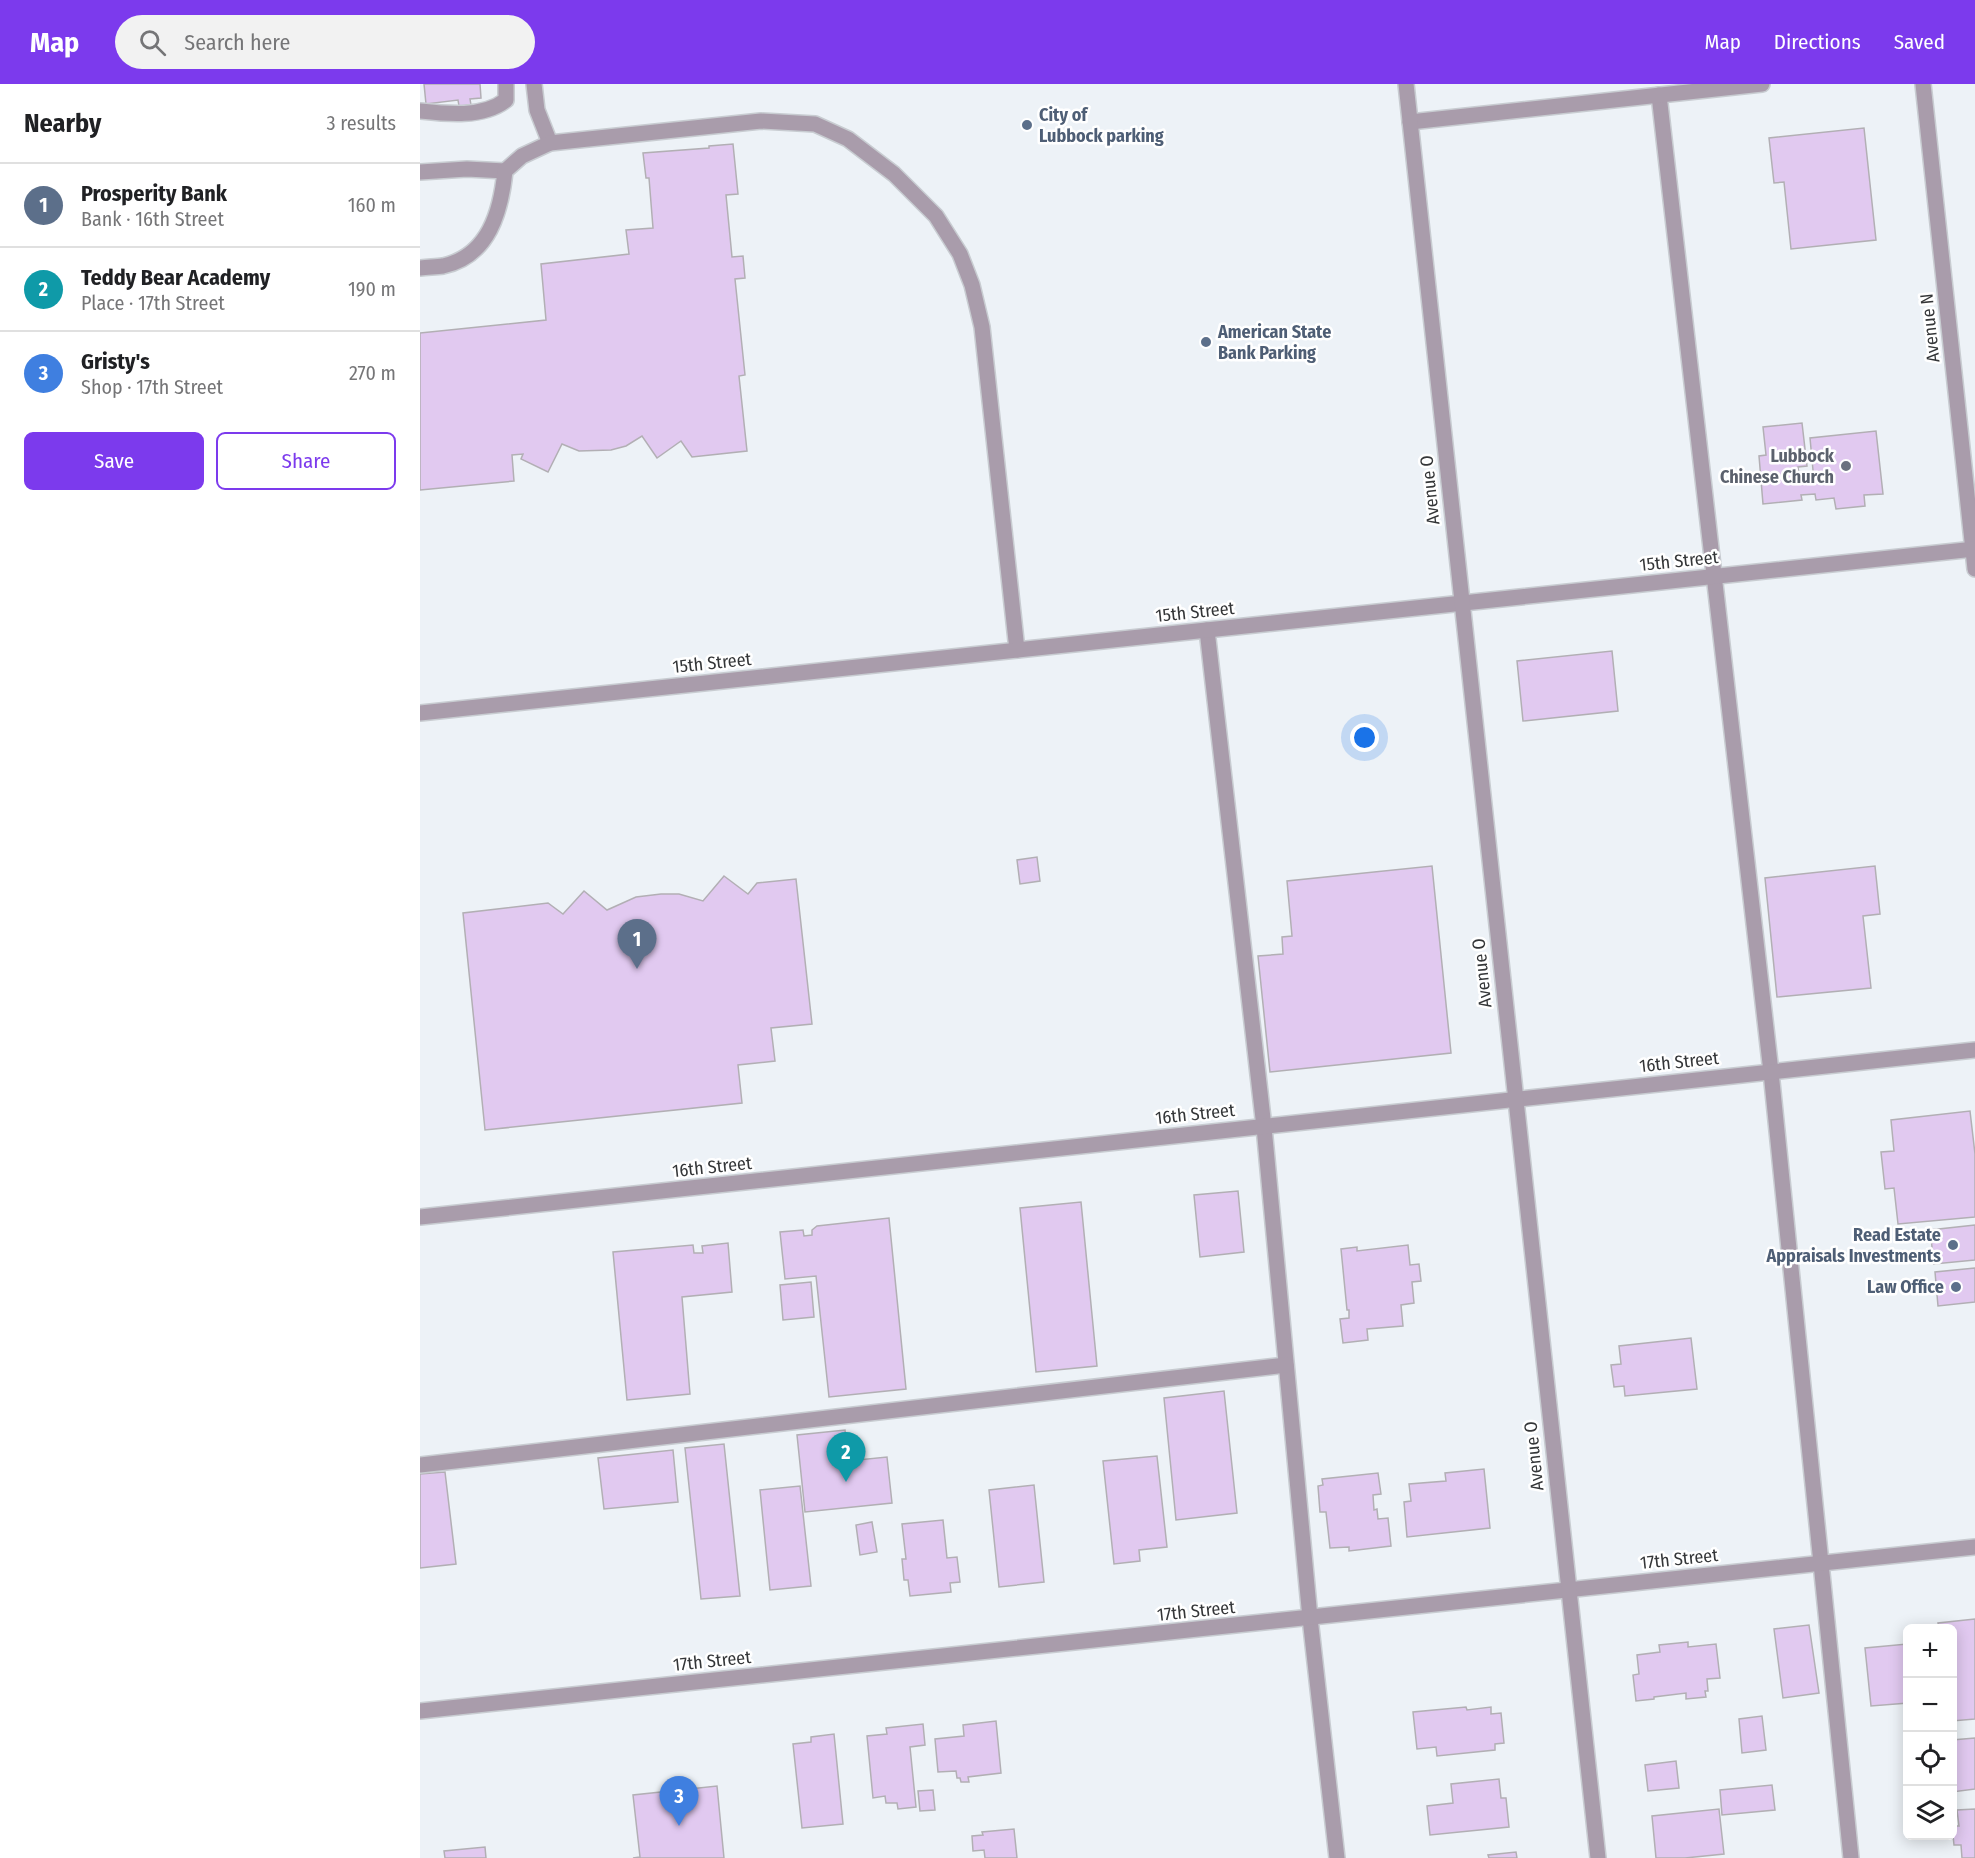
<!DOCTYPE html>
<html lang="en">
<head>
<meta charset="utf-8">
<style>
	:root { --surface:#fff; --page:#f2f2f2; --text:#202124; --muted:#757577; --line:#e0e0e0; --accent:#7c3aed }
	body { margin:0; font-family:"Fira Sans Condensed",sans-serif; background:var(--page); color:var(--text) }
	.controls { position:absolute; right:18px; bottom:18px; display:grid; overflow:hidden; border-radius:9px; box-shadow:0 3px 15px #0003 }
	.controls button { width:54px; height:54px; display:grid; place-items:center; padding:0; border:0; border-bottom:2px solid var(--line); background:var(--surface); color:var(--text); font:30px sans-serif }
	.you { position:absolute; left:945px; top:654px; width:21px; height:21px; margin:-15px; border:4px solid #fff; border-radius:50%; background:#1a73e8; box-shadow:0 0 0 9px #1a73e833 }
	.badge { display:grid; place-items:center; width:39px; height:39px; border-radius:50%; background:var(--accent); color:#fff; font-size:20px; font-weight:700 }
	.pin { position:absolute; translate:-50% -50px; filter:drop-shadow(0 2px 3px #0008) }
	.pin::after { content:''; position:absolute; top:32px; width:21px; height:18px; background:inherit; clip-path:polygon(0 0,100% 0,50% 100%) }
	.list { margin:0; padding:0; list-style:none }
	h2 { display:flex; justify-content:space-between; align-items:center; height:78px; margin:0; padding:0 24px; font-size:26px }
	h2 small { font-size:20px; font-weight:400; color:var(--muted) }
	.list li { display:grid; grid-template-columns:39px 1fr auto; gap:18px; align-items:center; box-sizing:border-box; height:84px; padding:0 24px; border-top:2px solid var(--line) }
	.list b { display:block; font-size:22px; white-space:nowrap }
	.list p { margin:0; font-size:20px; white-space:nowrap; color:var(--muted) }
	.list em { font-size:20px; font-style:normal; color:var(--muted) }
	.actions { display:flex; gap:12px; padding:18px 24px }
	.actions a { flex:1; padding:14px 0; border:2px solid var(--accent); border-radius:9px; text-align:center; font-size:21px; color:var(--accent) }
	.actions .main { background:var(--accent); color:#fff }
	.icon { flex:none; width:33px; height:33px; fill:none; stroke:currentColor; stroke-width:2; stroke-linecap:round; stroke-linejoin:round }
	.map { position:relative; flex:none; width:1555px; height:1774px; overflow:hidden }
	header { display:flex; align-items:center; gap:36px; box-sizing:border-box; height:84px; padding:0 30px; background:var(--accent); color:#fff }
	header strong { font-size:28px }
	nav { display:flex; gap:33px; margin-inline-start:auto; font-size:21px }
	.search { width:420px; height:54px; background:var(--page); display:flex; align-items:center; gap:15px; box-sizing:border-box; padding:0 21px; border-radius:33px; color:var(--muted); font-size:22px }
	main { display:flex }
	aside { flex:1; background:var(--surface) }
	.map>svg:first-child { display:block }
	.building { fill:#e1c9f0; stroke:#b2afb4; stroke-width:1.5 }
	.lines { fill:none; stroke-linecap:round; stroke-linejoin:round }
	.service-casing { stroke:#c8ccd1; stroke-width:18 }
	.minor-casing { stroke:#c8ccd1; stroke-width:18 }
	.tertiary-casing { stroke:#c8ccd1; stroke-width:18 }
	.service { stroke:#a99cab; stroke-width:15 }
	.minor { stroke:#a99cab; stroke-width:15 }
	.tertiary { stroke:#a99cab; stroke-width:15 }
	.service-dot { fill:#5c6f8a; stroke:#fff; stroke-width:2 }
	.worship-dot { fill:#6b7280; stroke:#fff; stroke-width:2 }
	.labels { text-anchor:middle; stroke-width:5; stroke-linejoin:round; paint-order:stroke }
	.service-label { font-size:18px; font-weight:bold; fill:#4e5e75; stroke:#fff; text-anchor:start }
	.street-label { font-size:18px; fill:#343638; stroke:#fff }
	.worship-label { font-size:18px; font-weight:bold; fill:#5b616d; stroke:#fff; text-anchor:end }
</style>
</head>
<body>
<header>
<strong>Map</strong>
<div class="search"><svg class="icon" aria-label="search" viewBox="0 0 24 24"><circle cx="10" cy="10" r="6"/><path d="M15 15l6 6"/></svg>Search here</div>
<nav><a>Map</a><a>Directions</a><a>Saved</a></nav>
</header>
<main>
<aside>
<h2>Nearby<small>3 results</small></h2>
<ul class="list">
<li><span class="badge" style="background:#5c6f8a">1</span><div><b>Prosperity Bank</b><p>Bank · 16th Street</p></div><em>160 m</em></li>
<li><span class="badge" style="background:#0f9aa8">2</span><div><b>Teddy Bear Academy</b><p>Place · 17th Street</p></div><em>190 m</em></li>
<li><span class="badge" style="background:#3f7fe0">3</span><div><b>Gristy's</b><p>Shop · 17th Street</p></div><em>270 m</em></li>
</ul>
<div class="actions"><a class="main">Save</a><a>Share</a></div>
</aside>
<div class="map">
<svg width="1555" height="1774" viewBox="0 0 1555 1774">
	<rect width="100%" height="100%" fill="#edf2f7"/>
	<g class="building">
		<path d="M4,0H60L61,14L50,15L51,21L39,22L38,16L6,20Z"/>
		<path d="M1444,44L1456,156L1371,165L1364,98L1354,99L1349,54Z"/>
		<path d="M313,60L318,110L306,111L312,173L323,172L325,194L315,195L325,291L319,292L327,367L272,373L261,357L237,374L222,352L206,362L191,366L159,367L142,360L128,388L101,375L103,370L92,371L94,397L0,406V249L126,236L121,180L209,170L206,146L233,144L229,94H226L223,69L289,64V62Z"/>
		<path d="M1382,339L1387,382L1378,383L1380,398L1394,397L1390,354L1456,347L1463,410L1444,411L1445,422L1416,425L1414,414L1396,416L1395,410L1381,411L1382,416L1343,420L1339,372L1346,371L1343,343Z"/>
		<path d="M1192,567L1198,627L1103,637L1097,577Z"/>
		<path d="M617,773L620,797L600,800L597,776Z"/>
		<path d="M1012,782L1031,969L850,988L838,872L863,870L862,853L872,852L867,797Z"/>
		<path d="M1455,782L1460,830L1443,832L1451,904L1357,913L1345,794Z"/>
		<path d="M304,792L328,810L337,799L376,795L392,940L351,944L355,977L318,981L322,1019L65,1046L43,829L128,819L143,830L164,807L187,826L216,813L241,810H259L283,817Z"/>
		<path d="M1550,1027L1555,1070V1133L1478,1140L1474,1104L1465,1105L1461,1068L1474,1067L1471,1036Z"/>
		<path d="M818,1107L824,1168L780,1173L774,1111Z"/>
		<path d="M661,1118L677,1282L616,1288L600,1124Z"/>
		<path d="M469,1134L486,1305L409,1313L396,1192L365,1195L360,1148L383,1146L384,1152L392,1151V1146L397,1142Z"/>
		<path d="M1555,1141V1176L1514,1180L1510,1146Z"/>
		<path d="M308,1159L312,1208L262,1213L270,1310L207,1316L193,1168L273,1161L274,1169H283L282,1162Z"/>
		<path d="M988,1161L990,1181L999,1180L1001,1197L992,1198L994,1219L981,1221L983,1242L947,1245L948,1256L923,1259L920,1235L929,1234V1226H927L921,1165L937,1163V1167Z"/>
		<path d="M1555,1184V1218L1518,1222L1515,1188Z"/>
		<path d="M391,1198L394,1233L363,1236L360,1201Z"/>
		<path d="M1271,1254L1277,1305L1205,1312L1204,1302L1194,1303L1191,1281L1201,1280L1199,1262Z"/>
		<path d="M804,1307L817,1429L756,1436L744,1314Z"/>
		<path d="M425,1346L428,1377L467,1373L472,1419L385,1428L377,1351Z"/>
		<path d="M304,1360L320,1512L281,1515L265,1364Z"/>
		<path d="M253,1366L258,1418L184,1425L178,1374Z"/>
		<path d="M737,1372L747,1463L719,1466L720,1477L694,1480L683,1377Z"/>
		<path d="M1064,1385L1070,1444L987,1453L984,1418L991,1417L989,1400L1026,1397L1025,1389Z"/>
		<path d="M25,1388L36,1480L0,1484V1390Z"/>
		<path d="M958,1389L961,1410L953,1411L954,1426L957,1425L958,1435L968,1434L971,1462L929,1467V1463L910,1464L906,1428H900L898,1402L903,1401L902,1395Z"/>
		<path d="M614,1401L624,1498L579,1503L569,1406Z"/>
		<path d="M380,1402L391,1502L350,1506L340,1406Z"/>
		<path d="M523,1436L527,1474L537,1473L540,1498L530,1499L531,1508L490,1512L488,1496H484L482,1475H486L482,1440Z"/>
		<path d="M452,1438L457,1468L440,1471L436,1441Z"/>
		<path d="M1555,1535V1635L1532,1637V1544H1519L1518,1539Z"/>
		<path d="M1389,1541L1399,1609L1363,1614L1354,1545Z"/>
		<path d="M1268,1558V1563L1296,1560L1300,1594L1287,1595L1288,1607H1285L1286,1613L1266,1615V1609L1234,1613V1615L1216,1617L1213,1591L1219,1590L1217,1571L1240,1568L1239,1561Z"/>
		<path d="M1487,1560L1488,1619L1451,1622L1445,1564Z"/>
		<path d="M1046,1623L1047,1626L1071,1623V1630L1081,1629L1084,1659L1075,1660V1666L1017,1672L1016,1663L997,1665L993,1628Z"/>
		<path d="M1342,1632L1346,1666L1322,1669L1319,1635Z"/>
		<path d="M576,1637L581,1689L548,1693L549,1698H541L540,1694H537L536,1687L518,1688L515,1655L544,1652L543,1641Z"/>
		<path d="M503,1640L505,1661L490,1663L496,1723L478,1725L477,1719H466L465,1712L453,1714L447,1652L467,1650L466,1644Z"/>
		<path d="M414,1650L423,1740L382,1744L373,1660L391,1658V1653Z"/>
		<path d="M1555,1654V1705L1532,1708V1656Z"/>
		<path d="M1256,1677L1259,1704L1228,1707L1225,1681Z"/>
		<path d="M1079,1695L1081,1714H1086L1089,1743L1010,1751L1007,1722L1033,1719L1031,1700Z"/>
		<path d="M1352,1701L1355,1726L1302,1731L1300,1706Z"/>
		<path d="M297,1702L304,1774H213L220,1773L213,1711Z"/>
		<path d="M513,1706L515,1726L500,1727L498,1707Z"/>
		<path d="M1299,1725L1304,1770L1265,1774H1236L1232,1732Z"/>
		<path d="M1555,1725V1774H1542L1541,1761H1534L1532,1742H1539L1537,1726Z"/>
		<path d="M594,1745L597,1774H565L564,1766L553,1767L552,1752L563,1751L562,1748Z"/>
		<path d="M65,1763L66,1774H25L24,1767Z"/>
		<path d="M1096,1768L1097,1774H1069L1068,1771Z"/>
	</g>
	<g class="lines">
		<defs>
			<g id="service">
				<path d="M114,0L117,26L130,59"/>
				<path d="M1239,11L1351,988L1431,1774"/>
				<path d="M0,27C27,30 63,34 86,16V0"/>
				<path d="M0,88L47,85L85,87"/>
				<path d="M0,184C8,183 16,183 23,182C69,172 81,127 85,87L102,72L130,59L341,37L395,40L428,55L474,90L516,132L540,170L552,201L562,243L597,566"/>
				<path d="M787,546L844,1043L890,1534L917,1774"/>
				<path d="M0,1381L866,1281"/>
			</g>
			<g id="minor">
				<path d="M1503,0L1555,485"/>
				<path d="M990,38L1342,0"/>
				<path d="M0,629L1555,465"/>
				<path d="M0,1133L1555,966"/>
				<path d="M0,1627L1555,1463"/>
			</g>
			<path id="tertiary" d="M986,0L1178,1774"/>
		</defs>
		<use href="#service" class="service-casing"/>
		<use href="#minor" class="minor-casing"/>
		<use href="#tertiary" class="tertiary-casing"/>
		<use href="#service" class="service"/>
		<use href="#minor" class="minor"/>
		<use href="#tertiary" class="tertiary"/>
	</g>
	<g class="service-dot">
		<circle cx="607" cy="41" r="6"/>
		<circle cx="786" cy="258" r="6"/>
		<circle cx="1533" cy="1161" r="6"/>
		<circle cx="1536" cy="1203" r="6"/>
	</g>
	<circle class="worship-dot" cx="1426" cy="382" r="6"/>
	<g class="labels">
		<g class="service-label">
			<text x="619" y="37">City of<tspan x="619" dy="21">Lubbock parking</tspan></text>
			<text x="798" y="254">American State<tspan x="798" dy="21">Bank Parking</tspan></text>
			<text x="1521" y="1157" text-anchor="end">Read Estate<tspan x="1521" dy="21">Appraisals Investments</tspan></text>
			<text x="1524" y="1209" text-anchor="end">Law Office</text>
		</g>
		<g class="street-label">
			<text transform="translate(1510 244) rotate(-96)" y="6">Avenue N</text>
			<text transform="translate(1010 406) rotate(-96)" y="6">Avenue O</text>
			<text transform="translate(1259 477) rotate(-6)" y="6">15th Street</text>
			<text transform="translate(775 528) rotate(-6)" y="6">15th Street</text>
			<text transform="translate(292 579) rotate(-6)" y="6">15th Street</text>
			<text transform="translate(1062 889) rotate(-96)" y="6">Avenue O</text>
			<text transform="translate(1259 978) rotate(-6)" y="6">16th Street</text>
			<text transform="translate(775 1030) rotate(-6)" y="6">16th Street</text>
			<text transform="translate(292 1083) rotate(-6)" y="6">16th Street</text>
			<text transform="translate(1114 1372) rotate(-96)" y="6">Avenue O</text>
			<text transform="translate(1259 1475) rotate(-6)" y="6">17th Street</text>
			<text transform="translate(776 1527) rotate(-6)" y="6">17th Street</text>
			<text transform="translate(292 1577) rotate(-6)" y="6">17th Street</text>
		</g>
		<g class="worship-label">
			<text x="1414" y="378">Lubbock<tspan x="1414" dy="21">Chinese Church</tspan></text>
		</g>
	</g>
</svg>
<div class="controls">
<button>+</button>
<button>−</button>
<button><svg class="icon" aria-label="locate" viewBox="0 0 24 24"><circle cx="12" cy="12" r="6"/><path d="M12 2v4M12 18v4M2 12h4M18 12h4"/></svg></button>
<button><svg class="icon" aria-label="layers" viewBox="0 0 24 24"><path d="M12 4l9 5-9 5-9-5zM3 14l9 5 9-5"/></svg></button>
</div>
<div class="you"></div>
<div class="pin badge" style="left:217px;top:885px;background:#5c6f8a">1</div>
<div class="pin badge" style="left:426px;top:1398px;background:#0f9aa8">2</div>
<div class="pin badge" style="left:259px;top:1742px;background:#3f7fe0">3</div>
</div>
</main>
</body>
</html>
